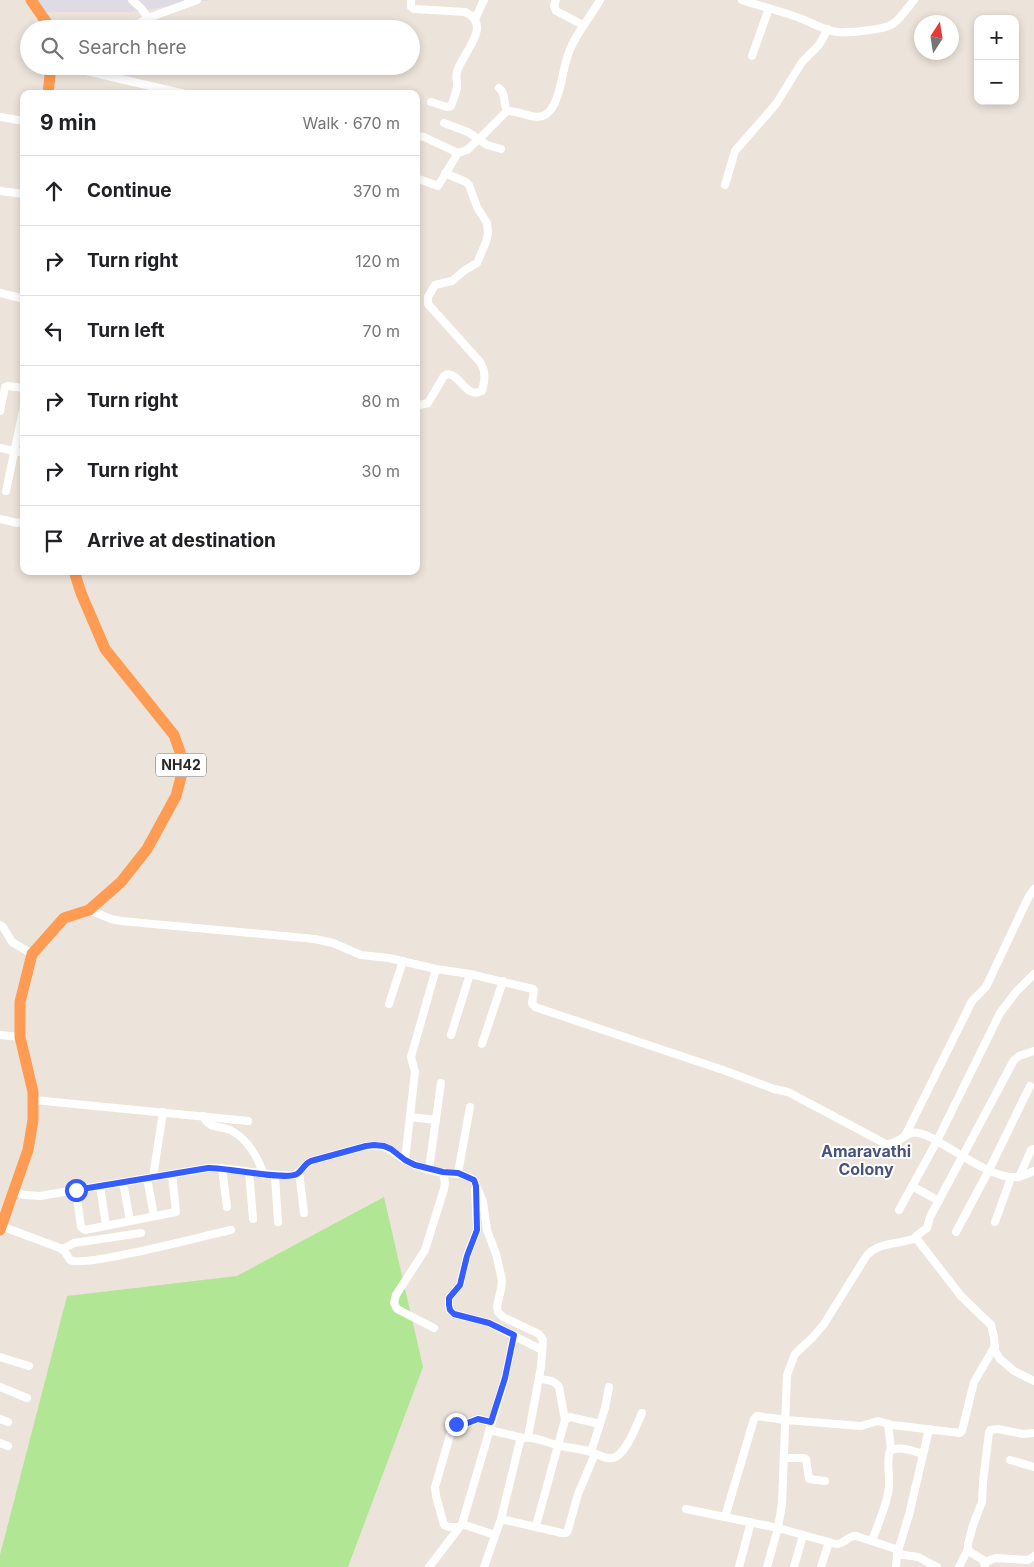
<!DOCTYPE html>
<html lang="en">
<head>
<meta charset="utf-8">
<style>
	:root { --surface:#fff; --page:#f6f6f6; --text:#202124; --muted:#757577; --line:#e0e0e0 }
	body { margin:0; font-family:Inter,sans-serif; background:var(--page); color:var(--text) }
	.controls { position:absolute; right:15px; top:15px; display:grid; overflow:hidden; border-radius:10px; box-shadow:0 2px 8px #0003 }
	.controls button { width:45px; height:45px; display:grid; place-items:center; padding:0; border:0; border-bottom:1px solid var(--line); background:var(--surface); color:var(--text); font:25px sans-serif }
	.compass { position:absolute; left:914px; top:15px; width:45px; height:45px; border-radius:50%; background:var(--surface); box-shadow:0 2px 8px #0003; rotate:12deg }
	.stop { position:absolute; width:15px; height:15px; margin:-11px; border:4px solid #345cff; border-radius:50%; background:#fff }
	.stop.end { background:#345cff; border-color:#fff; box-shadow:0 1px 5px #0008 }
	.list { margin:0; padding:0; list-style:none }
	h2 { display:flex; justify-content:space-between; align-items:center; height:65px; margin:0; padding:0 20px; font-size:21px }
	h2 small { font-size:16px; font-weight:400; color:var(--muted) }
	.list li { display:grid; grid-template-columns:32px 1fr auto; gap:15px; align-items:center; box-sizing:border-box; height:70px; padding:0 20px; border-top:1px solid var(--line) }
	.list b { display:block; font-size:19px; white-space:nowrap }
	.list em { font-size:16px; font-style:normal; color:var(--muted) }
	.icon { flex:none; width:28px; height:28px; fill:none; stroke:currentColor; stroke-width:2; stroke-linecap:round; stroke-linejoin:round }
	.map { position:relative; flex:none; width:1034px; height:1567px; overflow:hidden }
	.search { position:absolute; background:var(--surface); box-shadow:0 2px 8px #0003; left:20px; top:20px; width:400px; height:55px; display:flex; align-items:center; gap:12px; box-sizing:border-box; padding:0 18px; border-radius:28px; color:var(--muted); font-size:19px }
	.panel { position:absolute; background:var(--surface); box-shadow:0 2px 8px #0003; left:20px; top:90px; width:400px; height:485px; border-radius:10px }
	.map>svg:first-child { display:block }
	.industrial { fill:#dedbe4 }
	.green { fill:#b1e694 }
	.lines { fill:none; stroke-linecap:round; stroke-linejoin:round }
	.minor { stroke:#fff; stroke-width:8 }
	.highway { stroke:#ff9b52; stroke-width:11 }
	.route { stroke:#345cff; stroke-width:6 }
	.labels { text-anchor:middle; stroke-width:4; stroke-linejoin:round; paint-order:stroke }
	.shield { fill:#fff; stroke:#696969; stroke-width:1 }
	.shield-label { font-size:14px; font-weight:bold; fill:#292929 }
	.neighbourhood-label { font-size:16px; font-weight:bold; fill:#48527c; stroke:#fff }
</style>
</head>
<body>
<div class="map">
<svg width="1034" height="1567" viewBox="0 0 1034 1567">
	<rect width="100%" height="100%" fill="#ece4da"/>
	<path class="industrial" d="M38,0H211L130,12H43Z"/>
	<path class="green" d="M384,1197L423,1367L348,1567H0V1555L67,1296L237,1276Z"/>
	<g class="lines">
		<g class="minor">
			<path d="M132,0L141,8L148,18"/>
			<path d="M411,0V7L414,9L465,12C494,25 462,53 457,72C455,78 458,82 457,87C456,94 453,100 451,106L447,107L431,102"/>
			<path d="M556,0L554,6L556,11L583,25"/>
			<path d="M742,0C759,6 777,10 794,16C808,20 822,30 837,32C848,33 886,30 894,23C902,17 908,7 914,0"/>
			<path d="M475,19L484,0"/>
			<path d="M130,29L148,18L197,0"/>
			<path d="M752,56L769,8"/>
			<path d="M53,66C66,69 80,73 93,66"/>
			<path d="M82,70L185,94"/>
			<path d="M499,88C506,93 503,103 507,111"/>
			<path d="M0,117L24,121"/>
			<path d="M444,123L468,132L487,145L501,149"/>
			<path d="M416,136L424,137L458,153"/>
			<path d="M416,178L438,186L458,153L467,150L479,139L507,111C519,110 534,121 545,115C559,107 562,75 566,61C572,38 588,21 600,0"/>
			<path d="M725,185L735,151L776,104L802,62L819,45L828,29"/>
			<path d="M0,191L24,194"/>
			<path d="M0,293L24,299"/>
			<path d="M416,406L428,403L444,376L448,374C461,375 466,399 482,391C485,380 486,371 480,362L428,304V297L435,285L452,281L465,270L477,263L486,242L488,233L487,223L477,207L469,185L466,182L445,173"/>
			<path d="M0,411L5,387L8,386L24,388"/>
			<path d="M0,448L24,453"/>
			<path d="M6,491L24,406"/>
			<path d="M0,519L17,523L24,521"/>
			<path d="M89,910L111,919L121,921L315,939L333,943L361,955L389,958L436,969L470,974L533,989L534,990L532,1003L535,1007L723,1070L774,1089L788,1092L886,1144C899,1145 906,1130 918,1133C927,1134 935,1140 942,1144C960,1154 993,1177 1012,1177C1020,1178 1027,1174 1034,1171"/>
			<path d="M0,925L3,927L12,942L32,954"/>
			<path d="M389,1004L403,961"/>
			<path d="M0,1035L20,1037"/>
			<path d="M451,1035L470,974"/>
			<path d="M482,1044L503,981"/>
			<path d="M1034,1051L1019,1056L1014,1060L930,1217L927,1228L916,1236V1238L961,1296L991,1325L994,1337L995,1351L1000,1359L1014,1371L1034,1381"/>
			<path d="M34,1100L248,1121"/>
			<path d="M203,1116C210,1130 218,1125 230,1130C247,1138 258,1158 264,1175"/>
			<path d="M410,1117L436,1120"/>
			<path d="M905,1136L972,1001L986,987L1028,898L1034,889"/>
			<path d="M405,1160L415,1072L411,1057L436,969"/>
			<path d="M222,1168L227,1207"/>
			<path d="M429,1169L441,1083"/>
			<path d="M249,1172L253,1219"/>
			<path d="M299,1172L304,1213"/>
			<path d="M458,1173L470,1107"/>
			<path d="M275,1176L278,1222"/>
			<path d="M153,1177L163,1112"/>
			<path d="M1019,1177L1031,1150L1034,1149"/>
			<path d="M147,1178L154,1216"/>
			<path d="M123,1182L130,1221"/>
			<path d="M100,1186L106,1225"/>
			<path d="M912,1186L939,1201"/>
			<path d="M76,1190L81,1227L85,1230L176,1212L172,1174"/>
			<path d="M475,1190L477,1230L467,1256L460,1285L449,1298V1305L450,1310L454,1314L489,1323L542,1350"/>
			<path d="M14,1191L24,1195L40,1196L208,1168C237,1167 264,1177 293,1175C301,1173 304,1165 311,1161L366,1146C391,1143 390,1153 409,1162C420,1168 435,1172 447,1173C457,1174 465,1174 474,1180L483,1202L487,1230L496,1254L502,1280L501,1289L497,1306L498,1312L503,1317L539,1334L543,1340L541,1367L528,1437"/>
			<path d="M899,1210L937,1141L1000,1013L1016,992L1034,974"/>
			<path d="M995,1222L1011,1178"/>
			<path d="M1,1226L60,1248L65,1252L70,1260C84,1268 207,1235 231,1230"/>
			<path d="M956,1232L989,1170L1030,1086"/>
			<path d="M63,1249L74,1243L141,1233"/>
			<path d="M434,1328L397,1309L394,1303L396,1295L425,1250L444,1189L445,1183L443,1172"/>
			<path d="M0,1357L29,1366"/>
			<path d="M539,1379C547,1380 554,1380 559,1387L565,1420"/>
			<path d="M0,1387L27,1398"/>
			<path d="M0,1419L8,1422"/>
			<path d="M888,1424L891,1449"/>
			<path d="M489,1430L523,1438"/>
			<path d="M0,1443L8,1446"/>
			<path d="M591,1452L605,1408L609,1387"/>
			<path d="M784,1458H804L806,1459L809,1479L825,1481"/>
			<path d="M1010,1460L1034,1467"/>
			<path d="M686,1509L778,1528L836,1544C845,1544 848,1535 856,1536L899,1550"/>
			<path d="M725,1517L754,1419L757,1416L786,1420L861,1426L878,1421L892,1425L960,1433L962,1431L974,1382L995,1346"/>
			<path d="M501,1519L562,1533H566L568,1530L578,1494L595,1454"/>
			<path d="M462,1524L495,1535"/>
			<path d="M536,1526L565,1420L570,1417L600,1424"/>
			<path d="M459,1527H449L444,1525L436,1496L435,1487L453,1425L456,1424H465L478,1419L491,1422"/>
			<path d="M872,1541C878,1523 887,1506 889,1487C890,1475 886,1462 890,1451C900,1445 913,1451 923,1454"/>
			<path d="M897,1554L918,1557L937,1567"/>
			<path d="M985,1562L996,1558L1028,1560L1034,1556"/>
			<path d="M429,1567L462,1524L505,1378L514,1335"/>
			<path d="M484,1567L501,1519L520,1441L523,1438C533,1436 543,1441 553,1444C565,1448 579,1448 591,1452C598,1454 606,1460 613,1458C626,1455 637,1424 642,1413"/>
			<path d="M739,1567L751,1522"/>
			<path d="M767,1567L778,1528L782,1504L787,1375L795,1354L813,1337L824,1324L867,1255C881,1241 898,1245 916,1238"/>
			<path d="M794,1567L803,1535"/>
			<path d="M821,1567L829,1542"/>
			<path d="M896,1567L897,1554L909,1515L929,1429"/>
			<path d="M959,1567L968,1549"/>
			<path d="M985,1567L983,1560L970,1552L968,1549V1544L973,1525L982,1502L983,1482L989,1432L990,1430L998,1429L1023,1434L1034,1433"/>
		</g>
		<g class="highway">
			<path d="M31,0L49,26V29"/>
			<path d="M48,94L51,66"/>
			<path d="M0,1230L28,1150L33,1120V1092L20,1037V1002L32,954L64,918L89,910L121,882L147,849L176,796L182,773L180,752L174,735L105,649L81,593L74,571"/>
		</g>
	</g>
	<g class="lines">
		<path class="route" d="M76,1190L208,1168C225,1167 286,1181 297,1174C302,1171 304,1164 311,1161L366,1146L374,1145L384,1146L391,1149L405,1160L415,1165L443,1172L458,1173L474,1180L476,1186L477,1230L467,1256L460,1285L449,1298V1305L450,1310L454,1314L489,1323L514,1335L505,1378L491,1422L478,1419L465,1424H456"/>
	</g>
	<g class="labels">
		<rect class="shield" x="156" y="753.5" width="50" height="23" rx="4"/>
		<g class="shield-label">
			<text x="181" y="770">NH42</text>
		</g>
		<g class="neighbourhood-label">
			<text x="866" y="1157">Amaravathi<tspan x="866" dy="18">Colony</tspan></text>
		</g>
	</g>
</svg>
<div class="controls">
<button>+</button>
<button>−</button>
</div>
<svg class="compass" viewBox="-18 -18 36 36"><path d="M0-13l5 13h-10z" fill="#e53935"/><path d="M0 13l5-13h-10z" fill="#757577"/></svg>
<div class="stop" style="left:76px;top:1190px"></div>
<div class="stop end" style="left:456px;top:1424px"></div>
<div class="search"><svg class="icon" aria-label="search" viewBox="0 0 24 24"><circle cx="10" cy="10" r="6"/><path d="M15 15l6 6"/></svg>Search here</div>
<section class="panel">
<h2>9 min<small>Walk · 670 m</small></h2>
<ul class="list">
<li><svg class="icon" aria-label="ahead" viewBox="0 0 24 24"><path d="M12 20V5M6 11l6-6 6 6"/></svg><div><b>Continue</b></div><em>370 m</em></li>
<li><svg class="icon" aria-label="right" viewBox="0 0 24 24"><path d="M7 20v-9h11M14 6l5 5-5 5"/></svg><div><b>Turn right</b></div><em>120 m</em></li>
<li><svg class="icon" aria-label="left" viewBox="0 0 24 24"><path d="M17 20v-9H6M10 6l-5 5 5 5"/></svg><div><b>Turn left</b></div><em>70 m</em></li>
<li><svg class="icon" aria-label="right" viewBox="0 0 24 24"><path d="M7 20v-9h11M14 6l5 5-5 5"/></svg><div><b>Turn right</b></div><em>80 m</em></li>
<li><svg class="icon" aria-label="right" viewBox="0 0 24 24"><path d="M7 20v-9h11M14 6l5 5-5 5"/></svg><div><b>Turn right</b></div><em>30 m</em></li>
<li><svg class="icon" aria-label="arrive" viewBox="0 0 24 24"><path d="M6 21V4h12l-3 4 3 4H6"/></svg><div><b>Arrive at destination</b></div></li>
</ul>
</section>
</div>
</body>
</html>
